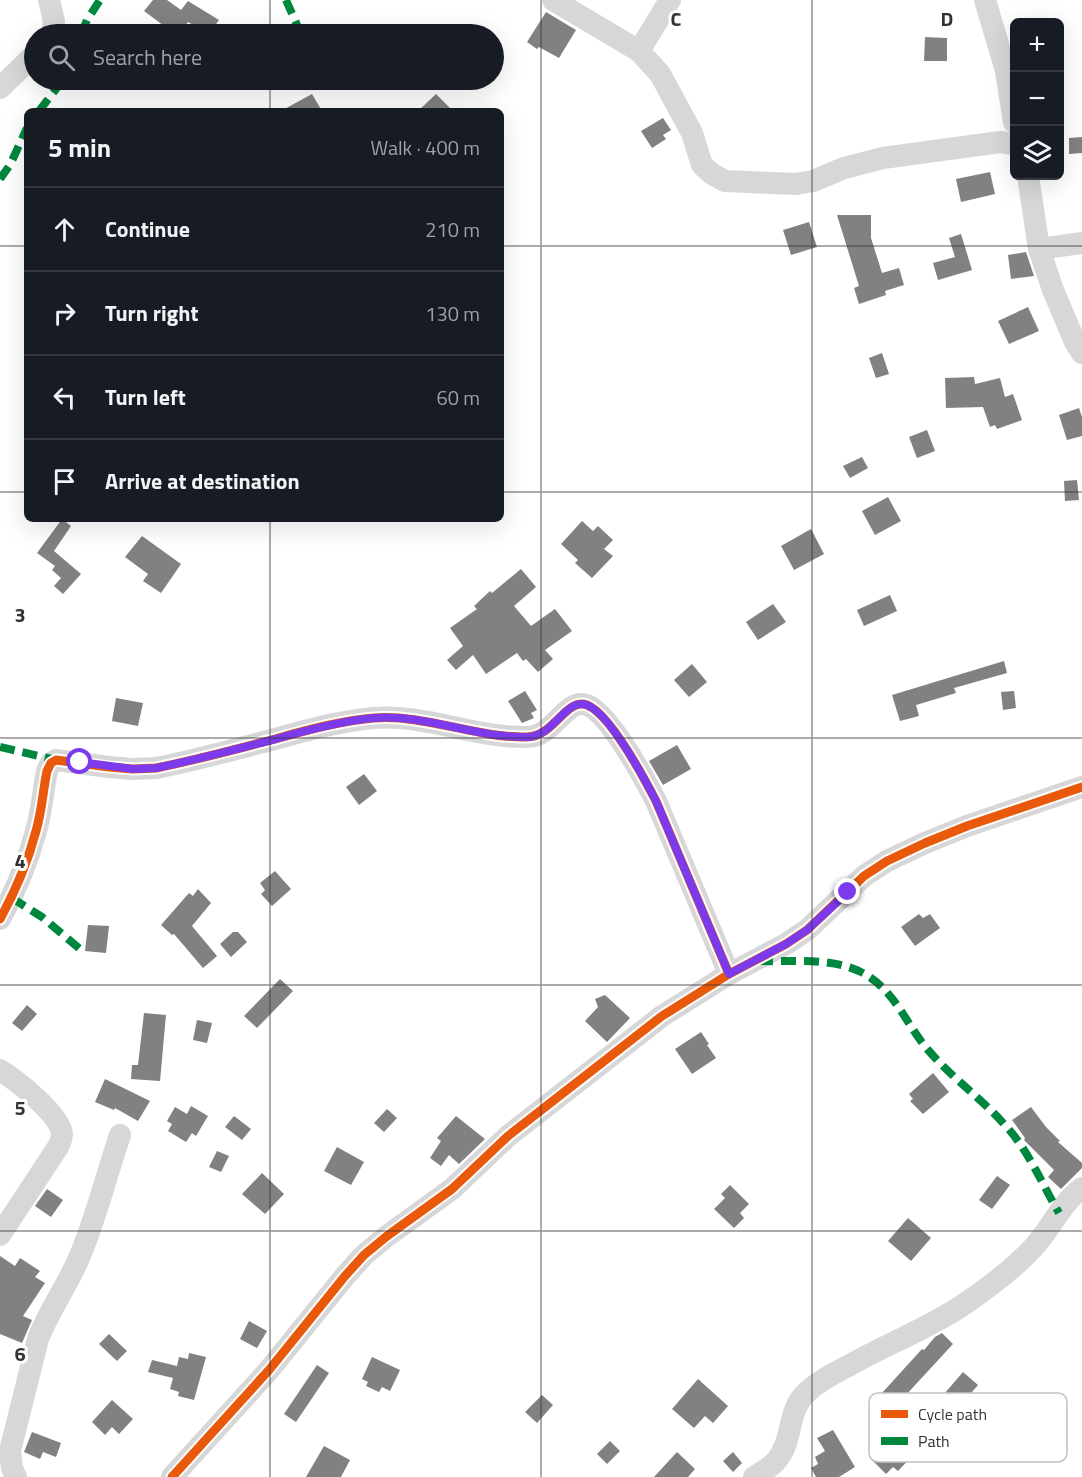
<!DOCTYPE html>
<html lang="en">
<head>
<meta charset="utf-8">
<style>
	:root { --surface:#171b24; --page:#20242c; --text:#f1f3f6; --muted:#9ea1a6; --line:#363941 }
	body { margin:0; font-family:"Titillium Web",sans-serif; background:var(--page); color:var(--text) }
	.controls { position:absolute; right:18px; top:18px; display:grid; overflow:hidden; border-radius:9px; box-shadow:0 6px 24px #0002 }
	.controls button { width:54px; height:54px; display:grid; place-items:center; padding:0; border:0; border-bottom:2px solid var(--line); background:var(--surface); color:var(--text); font:30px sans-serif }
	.stop { position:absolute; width:18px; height:18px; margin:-14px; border:4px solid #7c3aed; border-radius:50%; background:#fff }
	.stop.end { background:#7c3aed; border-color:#fff; box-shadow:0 2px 6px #0008 }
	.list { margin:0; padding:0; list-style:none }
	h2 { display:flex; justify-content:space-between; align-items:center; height:78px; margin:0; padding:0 24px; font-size:26px }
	h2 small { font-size:20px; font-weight:400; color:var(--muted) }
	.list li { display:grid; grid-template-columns:39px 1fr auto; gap:18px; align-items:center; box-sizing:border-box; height:84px; padding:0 24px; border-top:2px solid var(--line) }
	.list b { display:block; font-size:22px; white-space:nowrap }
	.list em { font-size:20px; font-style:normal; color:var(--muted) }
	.icon { flex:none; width:33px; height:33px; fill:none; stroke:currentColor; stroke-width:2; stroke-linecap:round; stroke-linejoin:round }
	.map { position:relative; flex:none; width:1082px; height:1477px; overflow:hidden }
	.search { position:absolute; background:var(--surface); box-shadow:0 6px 24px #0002; left:24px; top:24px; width:480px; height:66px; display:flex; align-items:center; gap:15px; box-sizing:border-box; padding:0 21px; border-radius:33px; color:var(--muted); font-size:22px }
	.panel { position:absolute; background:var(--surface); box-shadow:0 6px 24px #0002; left:24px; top:108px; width:480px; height:414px; border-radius:9px }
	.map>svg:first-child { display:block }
	.building { fill:#818181 }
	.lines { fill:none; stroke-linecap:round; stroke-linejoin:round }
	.minor { stroke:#d7d7d7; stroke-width:22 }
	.quiet { stroke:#00873e; stroke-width:8; stroke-dasharray:15 8; stroke-linecap:butt }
	.cycleway-casing { stroke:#fff; stroke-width:13 }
	.cycleway { stroke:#e8590c; stroke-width:9 }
	.route { stroke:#7c3aed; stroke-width:8 }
	.grid { fill:none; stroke:#333; stroke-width:1.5; stroke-opacity:0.55 }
	.key { fill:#fff; stroke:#c2c2c2; stroke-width:1.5 }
	.key-label { font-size:16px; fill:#333 }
	.grid-label { font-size:20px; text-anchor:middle; font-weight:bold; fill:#333; stroke:#fff; stroke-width:6; stroke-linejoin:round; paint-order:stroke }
</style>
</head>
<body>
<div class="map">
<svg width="1082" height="1477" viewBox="0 0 1082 1477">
	<rect width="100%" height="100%" fill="#fff"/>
	<g class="building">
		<path d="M153,0H167L181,10L188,1L219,20L209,34L188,22L179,34H175L144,11Z"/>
		<path d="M546,12L576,30L559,58L539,47L537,49L527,42Z"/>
		<path d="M925,37L947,38V61H924Z"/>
		<path d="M312,94L322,111H281Z"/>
		<path d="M436,94L453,111H418Z"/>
		<path d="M663,118L671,130L663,135L666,139L652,148L641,131Z"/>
		<path d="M1082,137V153L1069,154V138Z"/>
		<path d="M990,172L995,194L961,202L956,179Z"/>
		<path d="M837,215H871V238L882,273L899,268L904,285L885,291L886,295L859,304L854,288L859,286Z"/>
		<path d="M809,222L817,247L791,255L783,230Z"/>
		<path d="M961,234L972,270L938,280L933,263L955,257L949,238Z"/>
		<path d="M1026,252L1034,276L1011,279L1008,255Z"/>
		<path d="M1028,307L1039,331L1009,344L998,321Z"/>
		<path d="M882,353L889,374L876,378L869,358Z"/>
		<path d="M974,377L975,384L1000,378L1005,397L1013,394L1022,420L997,429L995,425L990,427L983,407L946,408L945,378Z"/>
		<path d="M1079,408L1082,417V436L1067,440L1059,415Z"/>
		<path d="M927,430L935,451L917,458L909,437Z"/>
		<path d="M862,457L868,468L850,478L843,466Z"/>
		<path d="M1077,480L1079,500L1065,501L1064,481Z"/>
		<path d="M888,497L901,521L875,535L862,511Z"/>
		<path d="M62,519L71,526L54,551L81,574L63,594L54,586L61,578L52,570L55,566L37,553Z"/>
		<path d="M582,521L593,531L598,526L613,540L604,549L613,556L592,578L575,563L578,560L561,544Z"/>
		<path d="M811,529L824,554L794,570L781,546Z"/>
		<path d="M142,536L181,564L161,593L143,581L148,574L125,557Z"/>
		<path d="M521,569L536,587L514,606L531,626L555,609L572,631L545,650L553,659L538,672L526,659L523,661L517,653L486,674L473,655L456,670L447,660L463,646L450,628L477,609L474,606L490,591L492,593Z"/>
		<path d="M890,595L897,611L864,626L857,610Z"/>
		<path d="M773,604L786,622L758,640L746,622Z"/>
		<path d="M1004,661L1007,673L954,688L956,693L916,705L919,716L900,721L892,695Z"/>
		<path d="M692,664L707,682L689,697L674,680Z"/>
		<path d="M525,691L537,710L531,713L534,718L522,723L508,701Z"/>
		<path d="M1014,691L1016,708L1003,710L1001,692Z"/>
		<path d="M116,698L143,703L138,726L112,721Z"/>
		<path d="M677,745L691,769L663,785L649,761Z"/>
		<path d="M364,774L377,791L359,805L346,787Z"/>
		<path d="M275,871L291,889L272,906L261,894L265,890L260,883Z"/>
		<path d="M198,889L211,903L192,926L217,956L203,968L174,934L172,935L161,925L189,893L193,896Z"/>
		<path d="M919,914L923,918L930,914L940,928L915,946L901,927Z"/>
		<path d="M88,925L109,926L106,953L85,951Z"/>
		<path d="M233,932H238L247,942L231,957L220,944Z"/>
		<path d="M280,979L293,991L257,1028L244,1016Z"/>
		<path d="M605,995L630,1018L607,1042L585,1021L598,1007L595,999Z"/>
		<path d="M27,1005L37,1014L22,1031L12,1023Z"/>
		<path d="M144,1013L166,1015L160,1081L131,1079L132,1065H138Z"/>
		<path d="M197,1020L212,1023L207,1043L193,1040Z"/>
		<path d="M701,1032L709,1044L707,1045L716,1058L692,1074L675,1049Z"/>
		<path d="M933,1073L949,1092L923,1114L910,1101L913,1099L909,1094Z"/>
		<path d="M105,1079L150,1101L138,1121L115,1108L114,1110L95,1102Z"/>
		<path d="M191,1106L208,1116L196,1136L192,1133L186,1142L168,1131L172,1124L167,1121L175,1107L187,1114Z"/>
		<path d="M1031,1107L1046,1127L1060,1141L1058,1142L1082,1163V1168L1061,1189L1048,1177L1054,1170L1024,1140L1025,1138L1012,1120Z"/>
		<path d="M387,1109L397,1118L384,1132L374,1123Z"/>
		<path d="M234,1116L251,1129L242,1140L225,1127Z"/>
		<path d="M456,1116L485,1139L459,1164L449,1155L441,1166L430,1158L441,1141L437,1138Z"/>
		<path d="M337,1147L364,1162L351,1185L324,1171Z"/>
		<path d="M217,1151L229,1156L221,1172L209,1167Z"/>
		<path d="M262,1173L284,1194L265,1214L242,1194Z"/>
		<path d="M997,1176L1010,1185L992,1209L979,1200Z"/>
		<path d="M730,1185L749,1204L740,1213L744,1218L734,1228L714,1209L725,1198L721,1194Z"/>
		<path d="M47,1189L63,1200L51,1217L35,1206Z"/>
		<path d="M908,1218L931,1238L911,1261L888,1241Z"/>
		<path d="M0,1256L15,1266L20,1258L40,1271L35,1277L45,1283L23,1316L32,1320L22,1343L0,1334Z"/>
		<path d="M249,1321L267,1331L257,1348L240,1339Z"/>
		<path d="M942,1333L953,1344L905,1396L942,1430L924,1450L921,1447L898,1471L893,1467L886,1474L869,1457L908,1418L882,1393L922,1349L924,1350L935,1337Z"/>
		<path d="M109,1334L127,1351L117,1361L99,1344Z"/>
		<path d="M189,1353L206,1357L194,1400L178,1396L179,1392L170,1389L173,1378L148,1372L152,1360L177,1366L179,1357L188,1359Z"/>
		<path d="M372,1357L400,1370L390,1391L382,1387L379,1392L366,1386L368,1382L362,1379Z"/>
		<path d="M317,1365L329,1373L296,1422L284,1414Z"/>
		<path d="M963,1372L978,1385L960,1406L945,1393Z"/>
		<path d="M698,1379L728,1406L713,1423L705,1416L694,1428L672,1409Z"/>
		<path d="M542,1395L553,1405L537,1423L525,1412Z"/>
		<path d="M112,1400L133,1419L119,1434L112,1427L105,1435L92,1422Z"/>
		<path d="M833,1430L855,1467L839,1477H816L811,1468L818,1464L815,1457L825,1451L817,1438Z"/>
		<path d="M32,1432L61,1443L56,1457L43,1452L40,1459L24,1452Z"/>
		<path d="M610,1441L620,1451L607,1464L597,1454Z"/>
		<path d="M324,1446L350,1460L341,1477H306Z"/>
		<path d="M677,1452L695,1469L688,1477H654Z"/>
		<path d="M733,1452L742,1463L733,1472L723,1461Z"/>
	</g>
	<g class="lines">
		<g class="minor">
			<path d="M49,0L54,21L52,34"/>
			<path d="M553,0L639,51L660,74L692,133L702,165L712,174L725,181L796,184L813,181L844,168L883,158L1000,142L1014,144"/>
			<path d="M985,0L1006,71L1014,122"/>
			<path d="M639,51L670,0"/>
			<path d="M0,88L34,55"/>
			<path d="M1028,176L1039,249L1053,290L1075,342L1082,353"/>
			<path d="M1039,249L1082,243"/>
			<path d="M0,919C15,892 28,861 36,831C42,811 43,790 47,771L51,763L56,760L109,767L133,769L156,768C196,760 236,749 275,739C307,730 340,721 374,718C425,714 475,738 527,737C554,737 566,697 587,705C610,714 644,778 656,801L729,974"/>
			<path d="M0,1070C16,1080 60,1114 62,1134C62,1138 60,1143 58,1147L0,1235"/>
			<path d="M16,1477L12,1468L10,1451L38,1339C50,1308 70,1282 82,1251C97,1213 107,1174 120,1135"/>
			<path d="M172,1477L269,1370L345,1276L364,1255L387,1236L452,1189L508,1136L662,1016L729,974L786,944L807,930L864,876L887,861L925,843L967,826L1082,787"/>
			<path d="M754,1477C762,1472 770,1468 776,1461C794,1441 786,1411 807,1392C820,1380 835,1373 850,1365C887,1344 927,1329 963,1305C987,1289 1013,1269 1033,1248C1051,1229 1061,1203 1082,1188"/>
		</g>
		<g class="quiet">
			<path d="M286,0L301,34"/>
			<path d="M81,34L87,20L100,0"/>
			<path d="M39,111L63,80"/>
			<path d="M0,179L10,165L27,128"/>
			<path d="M0,747L56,760"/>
			<path d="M12,898L42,917L80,949"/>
			<path d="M758,961C792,962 830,957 861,972C895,989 906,1025 929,1051C952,1078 981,1098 1004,1124C1028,1149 1042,1184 1059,1213"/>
		</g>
		<defs>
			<g id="cycleway">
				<path d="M0,919C15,892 28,861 36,831C42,811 43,790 47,771L51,763L56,760L109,767L133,769L156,768C196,760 236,749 275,739C307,730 340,721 374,718C425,714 475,738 527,737C554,737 566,697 587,705C610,714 644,778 656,801L729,974"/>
				<path d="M172,1477L269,1370L345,1276L364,1255L387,1236L452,1189L508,1136L662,1016L729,974L786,944L807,930L864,876L887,861L925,843L967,826L1082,787"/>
			</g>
		</defs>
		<use href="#cycleway" class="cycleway-casing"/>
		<use href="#cycleway" class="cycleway"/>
	</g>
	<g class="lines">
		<path class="route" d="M80,762L133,769L156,768C196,760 236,749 276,739C307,730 341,721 374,718C426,714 475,738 527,737C554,737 566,697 587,705C610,714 644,778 656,801L729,974L786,944L807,930L848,892"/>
	</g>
	<path class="grid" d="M270,0V34M541,0V1477M812,0V1477M270,80V111M0,246H27M501,246H1082M0,492H27M501,492H1082M270,519V1477M0,738H1082M0,985H1082M0,1231H1082"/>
	<rect x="869" y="1393" width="198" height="69" rx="9" class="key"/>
	<rect x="881" y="1410" width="27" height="8" fill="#e8590c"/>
	<rect x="881" y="1437" width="27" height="8" fill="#00873e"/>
	<g class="key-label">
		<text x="918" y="1420">Cycle path</text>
		<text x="918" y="1447">Path</text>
	</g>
	<g class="grid-label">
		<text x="676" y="26">C</text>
		<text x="947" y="26">D</text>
		<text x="20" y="622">3</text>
		<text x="20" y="868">4</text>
		<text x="20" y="1115">5</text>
		<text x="20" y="1361">6</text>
	</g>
</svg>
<div class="controls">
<button>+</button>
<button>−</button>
<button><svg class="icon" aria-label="layers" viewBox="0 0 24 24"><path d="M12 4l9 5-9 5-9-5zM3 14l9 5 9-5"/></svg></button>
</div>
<div class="stop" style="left:80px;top:762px"></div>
<div class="stop end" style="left:848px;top:892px"></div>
<div class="search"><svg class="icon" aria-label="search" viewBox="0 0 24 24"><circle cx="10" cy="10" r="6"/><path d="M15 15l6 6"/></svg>Search here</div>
<section class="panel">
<h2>5 min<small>Walk · 400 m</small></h2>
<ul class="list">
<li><svg class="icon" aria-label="ahead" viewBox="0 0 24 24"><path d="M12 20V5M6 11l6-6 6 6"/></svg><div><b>Continue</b></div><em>210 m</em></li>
<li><svg class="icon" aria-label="right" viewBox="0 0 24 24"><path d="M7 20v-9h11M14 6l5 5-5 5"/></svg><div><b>Turn right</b></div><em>130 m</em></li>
<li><svg class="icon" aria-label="left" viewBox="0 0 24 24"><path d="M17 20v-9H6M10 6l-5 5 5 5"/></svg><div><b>Turn left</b></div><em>60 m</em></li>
<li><svg class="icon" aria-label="arrive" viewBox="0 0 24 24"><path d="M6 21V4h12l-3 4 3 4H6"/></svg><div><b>Arrive at destination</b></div></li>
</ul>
</section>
</div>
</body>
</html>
